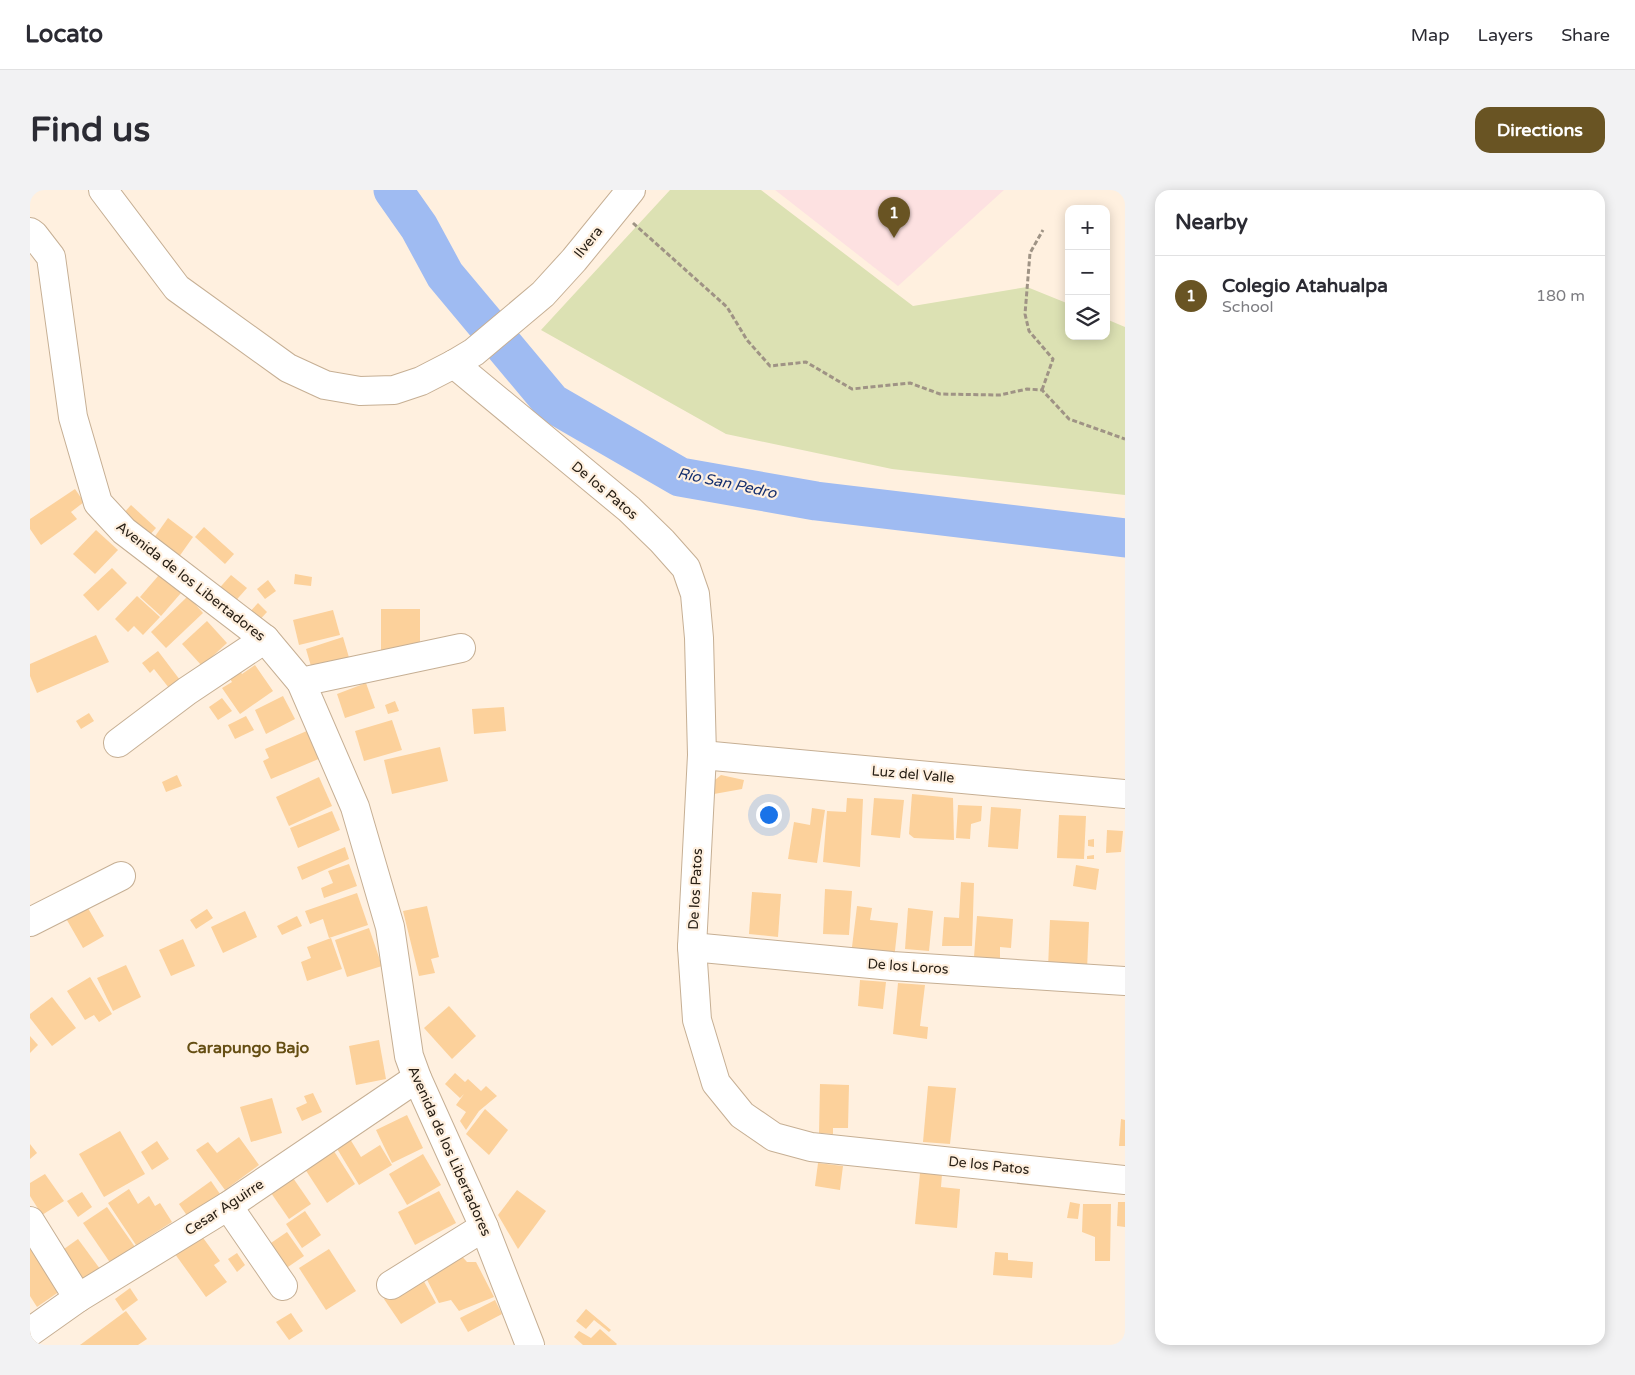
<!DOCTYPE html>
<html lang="en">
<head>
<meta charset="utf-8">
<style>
	:root { --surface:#fff; --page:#f2f2f3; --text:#2b2b33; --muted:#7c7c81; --line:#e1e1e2; --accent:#695423 }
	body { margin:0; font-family:"Varela Round",sans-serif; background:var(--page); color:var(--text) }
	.controls { position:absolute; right:15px; top:15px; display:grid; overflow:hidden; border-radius:10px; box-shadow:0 2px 12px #0003 }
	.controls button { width:45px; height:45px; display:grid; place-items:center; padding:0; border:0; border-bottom:1px solid var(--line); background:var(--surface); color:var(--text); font:25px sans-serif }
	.you { position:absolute; left:738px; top:624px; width:18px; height:18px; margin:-12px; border:4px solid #fff; border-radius:50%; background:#1a73e8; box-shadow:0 0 0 8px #1a73e833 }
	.badge { display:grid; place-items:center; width:32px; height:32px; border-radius:50%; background:var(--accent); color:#fff; font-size:16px; font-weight:700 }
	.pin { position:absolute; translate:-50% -41px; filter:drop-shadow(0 1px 2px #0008) }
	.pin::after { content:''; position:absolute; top:26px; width:18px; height:15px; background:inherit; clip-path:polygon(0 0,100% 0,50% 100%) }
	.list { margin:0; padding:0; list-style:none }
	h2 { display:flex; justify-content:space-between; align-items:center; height:65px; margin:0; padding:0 20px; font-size:21px }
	h2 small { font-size:16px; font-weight:400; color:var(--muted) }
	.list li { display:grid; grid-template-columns:32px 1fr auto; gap:15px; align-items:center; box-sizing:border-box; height:80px; padding:0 20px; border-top:1px solid var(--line) }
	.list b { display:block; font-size:19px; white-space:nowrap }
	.list p { margin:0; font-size:16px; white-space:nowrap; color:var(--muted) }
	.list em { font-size:16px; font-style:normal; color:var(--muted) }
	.icon { flex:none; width:28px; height:28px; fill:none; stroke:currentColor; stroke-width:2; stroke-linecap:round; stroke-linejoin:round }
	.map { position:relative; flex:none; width:1095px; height:1155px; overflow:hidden; border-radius:15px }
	header { display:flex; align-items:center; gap:30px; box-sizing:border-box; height:70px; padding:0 25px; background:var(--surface); border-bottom:1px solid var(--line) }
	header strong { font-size:24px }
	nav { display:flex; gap:28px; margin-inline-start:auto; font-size:18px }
	.intro { display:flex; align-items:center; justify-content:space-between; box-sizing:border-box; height:120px; padding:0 30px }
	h1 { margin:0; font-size:35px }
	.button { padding:12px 22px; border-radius:15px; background:var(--accent); color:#fff; font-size:18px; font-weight:700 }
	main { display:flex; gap:30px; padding:0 30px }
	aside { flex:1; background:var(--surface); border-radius:15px; box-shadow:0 2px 12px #0003 }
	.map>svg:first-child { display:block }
	.education { fill:#fde1e1 }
	.green { fill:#dce1b3 }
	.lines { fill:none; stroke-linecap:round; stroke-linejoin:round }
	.river { stroke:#9fbbf2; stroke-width:39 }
	.building { fill:#fcd19b }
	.minor-casing { stroke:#c6af94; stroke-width:30 }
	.path { stroke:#9f9385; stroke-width:3; stroke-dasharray:5 2.5; stroke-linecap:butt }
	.minor { stroke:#fff; stroke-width:28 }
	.labels { text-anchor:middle; stroke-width:4.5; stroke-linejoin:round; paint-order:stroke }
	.street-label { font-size:14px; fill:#2a2117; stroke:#fff0df }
	.water-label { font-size:15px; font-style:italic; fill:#152f6e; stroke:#fff0df }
	.quarter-label { font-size:16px; font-weight:bold; fill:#654e13; stroke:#fff0df }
</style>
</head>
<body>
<header>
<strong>Locato</strong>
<nav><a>Map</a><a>Layers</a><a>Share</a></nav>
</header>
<div class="intro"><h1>Find us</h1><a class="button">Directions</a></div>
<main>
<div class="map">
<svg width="1095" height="1155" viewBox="0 0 1095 1155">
	<rect width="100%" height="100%" fill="#fff0df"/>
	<path class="education" d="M745,0H974L868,96Z"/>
	<path class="green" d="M640,0H731L883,116L997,97L1039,114V146H1076V129L1095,137V305L862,279L696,244L511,140Z"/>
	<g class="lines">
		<path class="river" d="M363,0L389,37L415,85L522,213L650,287L786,311L1095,348"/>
	</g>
	<g class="building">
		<path d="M45,299L54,312L41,322L47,329L11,355L0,339V329Z"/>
		<path d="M101,315L126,338L117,348L92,325Z"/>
		<path d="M138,328L163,347L146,371L121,352Z"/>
		<path d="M174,337L204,364L195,374L165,347Z"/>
		<path d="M66,340L88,360L65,384L43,364Z"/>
		<path d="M82,378L97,393L68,421L53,405Z"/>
		<path d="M265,384L282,387L281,396L264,394Z"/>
		<path d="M129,385L151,403L131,426L110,407Z"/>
		<path d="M201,385L217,398L201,416L185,403Z"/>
		<path d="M238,390L246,401L235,409L227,399Z"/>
		<path d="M107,406L130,427L113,445L104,436L98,442L85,429Z"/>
		<path d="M158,406L173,423L136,458L121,442Z"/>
		<path d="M228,413L237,422L225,435L216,426Z"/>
		<path d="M351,419H390V457L351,464Z"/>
		<path d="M303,420L310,445L269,455L263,430Z"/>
		<path d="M177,431L197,453L172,476L152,454Z"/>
		<path d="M66,445L79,472L7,503L0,486V474Z"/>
		<path d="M313,447L320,471L283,483L276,459Z"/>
		<path d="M128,461L150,490L139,498L124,479L120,483L112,473Z"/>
		<path d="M225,475L243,501L210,524L192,498L202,492L199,487L209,480L212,484Z"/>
		<path d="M336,493L345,518L315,528L307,504Z"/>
		<path d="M253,506L265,529L236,544L225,520Z"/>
		<path d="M192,508L202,521L188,530L179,517Z"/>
		<path d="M365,511L369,521L358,524L355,515Z"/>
		<path d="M474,517L476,541L444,544L442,519Z"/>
		<path d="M59,523L64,531L51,539L46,531Z"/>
		<path d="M216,526L224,540L205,549L198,535Z"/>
		<path d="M362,530L372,560L334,571L325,541Z"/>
		<path d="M279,540L291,568L241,589L233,571L239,568L235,559Z"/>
		<path d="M410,557L418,591L362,604L354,570Z"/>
		<path d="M147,585L152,596L136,602L132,592Z"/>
		<path d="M691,585L714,590L712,599L684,604L685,590Z"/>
		<path d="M289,587L302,616L259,636L246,607Z"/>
		<path d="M882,604L923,608L924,650L884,648L879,644Z"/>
		<path d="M817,608L833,609L830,677L793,672L797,621L816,622Z"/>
		<path d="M844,608L874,610L870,648L841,645Z"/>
		<path d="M928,615L952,616L951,631L941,634L940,649L926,648Z"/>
		<path d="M961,617L991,619L988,659L958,657Z"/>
		<path d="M782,618L795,620L787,673L758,669L764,632L780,635Z"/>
		<path d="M302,621L310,640L268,658L260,638Z"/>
		<path d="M1029,625L1056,626L1054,669L1027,668Z"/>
		<path d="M1077,640L1093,641L1091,662L1076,663Z"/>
		<path d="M1064,649V657L1058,656V650Z"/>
		<path d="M315,657L319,669L272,690L267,677Z"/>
		<path d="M1064,665V669H1057V666Z"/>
		<path d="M319,674L327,696L294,708L291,698L303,693L298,681Z"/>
		<path d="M1046,675L1069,679L1066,700L1043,696Z"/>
		<path d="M931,692L944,693L942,756H912L914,727L929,728Z"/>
		<path d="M795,699L822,701L819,745L793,744Z"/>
		<path d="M722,702L751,704L748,747L719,744Z"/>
		<path d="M327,703L338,735L299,748L293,729L280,734L275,721Z"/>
		<path d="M55,713L74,746L53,758L34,725Z"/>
		<path d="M397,716L409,767L401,769L405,783L389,786L373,721Z"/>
		<path d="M827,716L842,718L840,730L868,733L864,770L821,765Z"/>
		<path d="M878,718L903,721L899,761L875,759Z"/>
		<path d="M177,719L183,728L166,739L160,730Z"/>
		<path d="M215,721L227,747L193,763L181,737Z"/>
		<path d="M267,726L272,736L252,745L247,736Z"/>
		<path d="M947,726L983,729L981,758L970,757V769L944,767Z"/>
		<path d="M1020,730L1059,732L1057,780L1018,778Z"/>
		<path d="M339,738L352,776L317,787L305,750Z"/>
		<path d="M301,748L312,779L277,791L271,772L281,768L277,757Z"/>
		<path d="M153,749L165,776L141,786L129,760Z"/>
		<path d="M96,775L111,807L83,821L67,788Z"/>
		<path d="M60,787L82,824L69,832L64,825L55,830L37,801Z"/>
		<path d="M830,790L856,792L853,819L828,816Z"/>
		<path d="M868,793L895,795L890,836L898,837L897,849L863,844Z"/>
		<path d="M22,807L46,838L22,856L0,828V824Z"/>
		<path d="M419,816L446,846L422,869L394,838Z"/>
		<path d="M0,846L8,855L0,863Z"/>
		<path d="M349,850L356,889L326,895L319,856Z"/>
		<path d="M425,883L435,892L438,889L451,901L456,896L467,906L449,921L436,940L430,931L436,922L426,915L434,904L430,908L415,894Z"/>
		<path d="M790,894L819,895L818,938H803V944L789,943Z"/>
		<path d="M898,896L926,898L920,954L893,952Z"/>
		<path d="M283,903L292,922L272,931L266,918L277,913L274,906Z"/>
		<path d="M242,908L252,943L221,952L210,917Z"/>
		<path d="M455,919L478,940L459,965L436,944Z"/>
		<path d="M377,925L393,958L362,973L346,940Z"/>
		<path d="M1091,929L1095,930V956H1089Z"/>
		<path d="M90,941L115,984L74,1007L49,964Z"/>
		<path d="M209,947L229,975L195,1000L166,960L178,952L187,963Z"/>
		<path d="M320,949L331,967L350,955L362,975L329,995L306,957Z"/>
		<path d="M127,951L139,969L122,980L111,962Z"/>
		<path d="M0,954L7,963L0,969Z"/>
		<path d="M302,958L325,994L297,1013L273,976Z"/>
		<path d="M393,964L411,995L377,1015L359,984Z"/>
		<path d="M788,973L813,976L810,1000L785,996Z"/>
		<path d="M890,983L912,984L911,997L930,999L927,1038L885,1034Z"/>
		<path d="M15,984L34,1011L12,1025L0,1006V993Z"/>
		<path d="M261,985L281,1014L259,1029L239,1000Z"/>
		<path d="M181,991L190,1004L158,1027L149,1014Z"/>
		<path d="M99,999L108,1014L119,1006L125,1016L130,1013L142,1032L106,1055L78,1013Z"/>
		<path d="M487,1000L516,1021L488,1059L468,1025Z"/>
		<path d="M409,1001L426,1033L385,1055L368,1022Z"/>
		<path d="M52,1002L62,1017L48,1027L37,1011Z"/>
		<path d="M1040,1012L1050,1014L1048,1029L1037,1028Z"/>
		<path d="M1088,1012H1095V1037L1087,1036Z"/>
		<path d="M1053,1014H1081L1080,1071H1065V1047L1052,1042Z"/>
		<path d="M77,1017L105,1057L81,1074L53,1033Z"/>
		<path d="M275,1021L291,1045L272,1058L256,1034Z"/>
		<path d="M257,1042L274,1066L255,1079L238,1055Z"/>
		<path d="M171,1045L190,1071L184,1075L197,1092L176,1107L145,1064Z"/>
		<path d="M48,1049L70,1079L49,1094L27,1064Z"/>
		<path d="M3,1058L33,1099L7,1117L0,1106V1060Z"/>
		<path d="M299,1059L326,1101L296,1120L269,1078Z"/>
		<path d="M428,1062L437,1072H446L464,1107L429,1121L421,1110L409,1113L393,1082Z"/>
		<path d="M965,1062L978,1063V1070L1003,1072L1002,1088L963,1085Z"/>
		<path d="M207,1063L215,1075L207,1082L198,1069Z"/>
		<path d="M391,1086L406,1113L371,1134L354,1109Z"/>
		<path d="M100,1098L108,1110L93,1121L85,1109Z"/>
		<path d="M465,1110L472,1124L438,1142L430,1128Z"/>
		<path d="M556,1119L581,1140L579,1142L564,1130L556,1139L546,1131Z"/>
		<path d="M96,1121L117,1149L108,1155H50Z"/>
		<path d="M261,1123L273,1141L259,1150L246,1132Z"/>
		<path d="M570,1139L587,1154L586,1155H553L544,1147L549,1141L561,1148Z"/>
	</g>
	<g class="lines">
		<defs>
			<g id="minor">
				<path d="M73,0L147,98L258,178L295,195L330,201L364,200L391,191L424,174L444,162L513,104L544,70L601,0"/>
				<path d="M0,42L4,45L21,67L43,227L68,313L94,341L235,449L271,492L325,617L360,737L379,866L387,888L454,1037L500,1155"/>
				<path d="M424,174L599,319L632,351L656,378L665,404L669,448L672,565L662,757L667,830L686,893L712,925L744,947L781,957L1095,990"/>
				<path d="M271,492L431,458"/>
				<path d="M88,553L157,501L235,449"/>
				<path d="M672,565L1095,604"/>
				<path d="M0,732L91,686"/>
				<path d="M662,757L862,776L1095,791"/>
				<path d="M198,1016L253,1096"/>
				<path d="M0,1031L48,1108"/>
				<path d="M361,1095L454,1037"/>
				<path d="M0,1142L48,1108L198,1016L387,888"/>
			</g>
		</defs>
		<use href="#minor" class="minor-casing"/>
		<g class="path">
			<path d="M603,33L697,117L717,150L740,176L776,172L822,199L880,193L910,204L970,205L997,199L1012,200L1039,229L1095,249"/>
			<path d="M1012,200L1023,169L999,141L995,124L1000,63L1013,40"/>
		</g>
		<use href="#minor" class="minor"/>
	</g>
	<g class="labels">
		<g class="street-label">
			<text transform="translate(558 52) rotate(-51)" y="5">Ilvera</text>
			<text transform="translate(575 300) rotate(40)" y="5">De los Patos</text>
			<text transform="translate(161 391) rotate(38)" y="5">Avenida de los Libertadores</text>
			<text transform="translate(883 584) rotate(5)" y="5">Luz del Valle</text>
			<text transform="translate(665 699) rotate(-87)" y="5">De los Patos</text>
			<text transform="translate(878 776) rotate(4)" y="5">De los Loros</text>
			<text transform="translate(420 961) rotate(66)" y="5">Avenida de los Libertadores</text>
			<text transform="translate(959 975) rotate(6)" y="5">De los Patos</text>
			<text transform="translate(194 1017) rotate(-33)" y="5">Cesar Aguirre</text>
		</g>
		<g class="water-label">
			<text transform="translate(697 293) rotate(12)" y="5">Río San Pedro</text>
		</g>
		<g class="quarter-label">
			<text x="218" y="863">Carapungo Bajo</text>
		</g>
	</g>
</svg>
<div class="controls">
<button>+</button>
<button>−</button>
<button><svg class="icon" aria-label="layers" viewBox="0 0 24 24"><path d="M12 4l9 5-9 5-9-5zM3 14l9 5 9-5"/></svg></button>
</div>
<div class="you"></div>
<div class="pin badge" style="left:864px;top:48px">1</div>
</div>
<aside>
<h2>Nearby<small></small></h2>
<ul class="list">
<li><span class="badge">1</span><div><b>Colegio Atahualpa</b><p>School</p></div><em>180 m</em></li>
</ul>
</aside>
</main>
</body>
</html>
